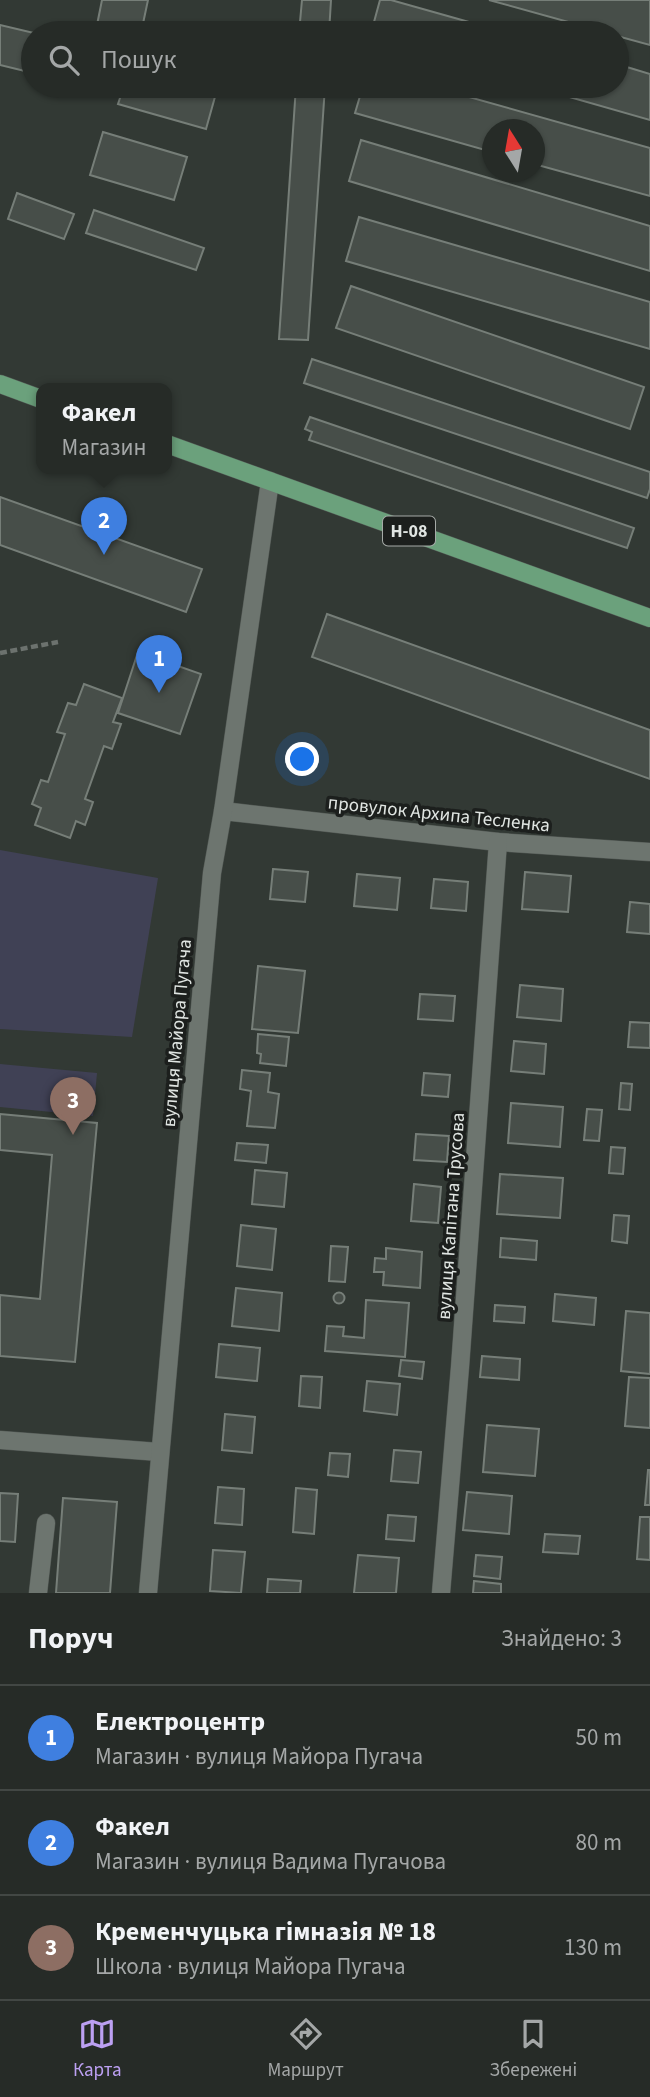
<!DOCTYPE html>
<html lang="uk">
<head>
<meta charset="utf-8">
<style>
	:root { --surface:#262b27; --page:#323733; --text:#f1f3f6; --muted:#a4a7a7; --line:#424744; --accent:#bca0f2 }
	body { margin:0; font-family:"Source Sans 3",sans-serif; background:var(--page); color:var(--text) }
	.compass { position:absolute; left:482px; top:119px; width:63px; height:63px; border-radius:50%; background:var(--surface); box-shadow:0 2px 5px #0004; rotate:349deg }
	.you { position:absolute; left:303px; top:760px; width:24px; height:24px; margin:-18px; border:5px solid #fff; border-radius:50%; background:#1a73e8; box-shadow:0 0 0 10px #1a73e833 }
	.badge { display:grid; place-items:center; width:46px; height:46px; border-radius:50%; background:var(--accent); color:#fff; font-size:23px; font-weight:700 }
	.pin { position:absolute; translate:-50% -58px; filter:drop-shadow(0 2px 4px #0008) }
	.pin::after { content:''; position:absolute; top:37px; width:24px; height:21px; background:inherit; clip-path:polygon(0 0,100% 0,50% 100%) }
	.popup { position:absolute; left:36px; top:383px; width:136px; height:91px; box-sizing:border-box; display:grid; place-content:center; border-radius:14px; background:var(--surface); filter:drop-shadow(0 2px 5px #0005); font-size:23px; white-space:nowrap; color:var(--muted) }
	.popup b { font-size:26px; color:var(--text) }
	.popup::after { content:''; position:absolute; left:50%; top:100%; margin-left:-14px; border:14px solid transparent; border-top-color:var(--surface) }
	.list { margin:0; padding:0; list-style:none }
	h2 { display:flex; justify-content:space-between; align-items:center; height:91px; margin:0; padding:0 28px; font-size:30px }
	h2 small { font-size:23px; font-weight:400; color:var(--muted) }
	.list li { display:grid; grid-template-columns:46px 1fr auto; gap:21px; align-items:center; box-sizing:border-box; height:105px; padding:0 28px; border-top:2px solid var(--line) }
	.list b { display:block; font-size:26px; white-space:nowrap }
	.list p { margin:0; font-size:23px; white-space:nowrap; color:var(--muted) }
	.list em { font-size:23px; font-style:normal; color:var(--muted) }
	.icon { flex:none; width:38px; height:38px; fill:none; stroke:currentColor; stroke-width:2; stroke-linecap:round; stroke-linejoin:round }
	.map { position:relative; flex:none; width:650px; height:1593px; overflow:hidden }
	.search { position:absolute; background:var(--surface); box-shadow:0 2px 5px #0004; left:21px; right:21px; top:21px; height:77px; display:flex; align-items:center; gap:18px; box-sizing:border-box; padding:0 24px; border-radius:38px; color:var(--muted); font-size:26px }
	.sheet { height:406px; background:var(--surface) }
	nav { display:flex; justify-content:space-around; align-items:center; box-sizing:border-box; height:98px; border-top:2px solid var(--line); background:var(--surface); font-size:19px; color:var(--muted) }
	nav a { display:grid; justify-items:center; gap:4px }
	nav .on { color:var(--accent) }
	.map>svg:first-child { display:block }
	.green { fill:#404155 }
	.building { fill:#474e49; stroke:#767e78; stroke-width:2 }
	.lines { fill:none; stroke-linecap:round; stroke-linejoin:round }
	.minor-casing { stroke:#515753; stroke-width:19 }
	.primary-casing { stroke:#515753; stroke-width:19 }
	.path { stroke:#6c726e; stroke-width:4.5; stroke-dasharray:7 3.5; stroke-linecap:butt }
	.minor { stroke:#6d756f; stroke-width:18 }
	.primary { stroke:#6ba17c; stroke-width:18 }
	.labels { text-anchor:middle; stroke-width:7; stroke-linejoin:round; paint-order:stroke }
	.shield { fill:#1c1f1d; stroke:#a5aaa7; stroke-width:2 }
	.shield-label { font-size:18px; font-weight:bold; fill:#e0e5e2 }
	.street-label { font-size:19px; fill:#e0e5e2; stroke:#1c1f1d }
</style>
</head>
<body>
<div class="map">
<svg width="650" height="1593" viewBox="0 0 650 1593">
	<rect width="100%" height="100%" fill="#323934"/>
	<g class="green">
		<path d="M0,850L158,878L132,1037L0,1029Z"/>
		<path d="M0,1064L97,1073L93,1116L0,1107Z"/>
	</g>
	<g class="building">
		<path d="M102,0H148L141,33L97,25Z"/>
		<path d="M302,0H331L329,33H299Z"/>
		<path d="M380,0H391L508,33H371Z"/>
		<path d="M489,0H650V45L617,36V33H608Z"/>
		<path d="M0,25L34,33L33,73L0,65Z"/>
		<path d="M617,64L650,74V120L531,86H617Z"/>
		<path d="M124,86H218L206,129L118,104Z"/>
		<path d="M296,86H325L308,340L279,339Z"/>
		<path d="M363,86H430L650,148V196L534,164V130H492V152L355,113Z"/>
		<path d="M103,132L187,157L174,200L90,175Z"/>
		<path d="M361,140L650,226V271L349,181Z"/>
		<path d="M17,193L74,214L64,239L8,219Z"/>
		<path d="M94,210L204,248L196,270L86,233Z"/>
		<path d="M359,217L650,302V349L346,261Z"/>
		<path d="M351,286L644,387L630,429L336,328Z"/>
		<path d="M312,359L650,472V489L647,498L304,383Z"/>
		<path d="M310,417L634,528L627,548L309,440L312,432L305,429Z"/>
		<path d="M0,497L202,569L186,612L0,545Z"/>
		<path d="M327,614L650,730V779L312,657Z"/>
		<path d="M138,652L201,674L180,734L118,713Z"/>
		<path d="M84,684L122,698L113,722L121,724L112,749L104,746L85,799L93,802L85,825L76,821L70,838L35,825L41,808L32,804L41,780L48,782L65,734L57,732L68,703L76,705Z"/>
		<path d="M273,869L308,872L305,902L270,899Z"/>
		<path d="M525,872L571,876L568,912L522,909Z"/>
		<path d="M357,874L400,878L397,910L354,906Z"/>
		<path d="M434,879L468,882L466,911L431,908Z"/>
		<path d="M630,902L650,904V934L627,932Z"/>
		<path d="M258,966L305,971L298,1033L252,1029Z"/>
		<path d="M520,985L563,989L561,1021L517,1017Z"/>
		<path d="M420,994L455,996L453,1021L418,1019Z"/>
		<path d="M630,1022L650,1023V1048L628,1047Z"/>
		<path d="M258,1034L289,1037L286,1066L260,1063L261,1054L257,1053Z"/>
		<path d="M514,1041L546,1044L544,1074L511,1071Z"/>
		<path d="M242,1070L270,1073L268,1092L279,1094L275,1128L247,1126L251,1091L240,1089Z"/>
		<path d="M424,1073L450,1075L448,1097L422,1095Z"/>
		<path d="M621,1083L632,1084L630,1110L619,1109Z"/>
		<path d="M511,1103L563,1107L560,1147L508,1143Z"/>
		<path d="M587,1109L602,1110L599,1141L584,1140Z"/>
		<path d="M0,1114L97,1123L75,1362L0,1356V1295L40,1299L52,1155L0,1150Z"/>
		<path d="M416,1134L449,1136L447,1162L414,1160Z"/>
		<path d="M237,1143L268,1145L266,1163L235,1160Z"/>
		<path d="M611,1147L625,1148L623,1174L609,1173Z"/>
		<path d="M255,1170L287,1173L284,1207L252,1204Z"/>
		<path d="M500,1174L563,1178L560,1218L497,1214Z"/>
		<path d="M414,1184L441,1187L438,1223L411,1221Z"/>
		<path d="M614,1215L629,1216L627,1243L612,1241Z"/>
		<path d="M241,1225L276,1229L272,1270L237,1266Z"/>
		<path d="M501,1238L537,1241L536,1260L500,1257Z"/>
		<path d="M331,1246L348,1247L345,1282L329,1281Z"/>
		<path d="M386,1248L422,1252L420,1288L383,1285L384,1272H374L375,1258L386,1259Z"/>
		<path d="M236,1288L282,1293L279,1331L232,1326Z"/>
		<circle cx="339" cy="1298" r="5.5"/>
		<path d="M555,1294L596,1298L594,1325L553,1321Z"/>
		<path d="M366,1300L409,1303L405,1357L325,1351L327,1326L344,1327L343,1336L364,1338Z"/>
		<path d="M495,1305L525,1307L524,1323L494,1321Z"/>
		<path d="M626,1311L650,1313V1374L621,1371Z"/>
		<path d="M219,1344L260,1348L257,1381L216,1377Z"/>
		<path d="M482,1356L520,1359L519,1380L480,1377Z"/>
		<path d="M401,1360L424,1362L422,1379L399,1376Z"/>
		<path d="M301,1376L322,1377L320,1408L299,1406Z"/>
		<path d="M629,1377L650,1378V1428L625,1426Z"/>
		<path d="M367,1381L400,1384L397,1415L364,1411Z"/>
		<path d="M225,1414L255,1417L252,1453L222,1450Z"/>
		<path d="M487,1425L539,1429L535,1476L483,1472Z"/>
		<path d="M394,1450L421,1452L418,1483L391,1481Z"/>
		<path d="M330,1453L350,1454L348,1477L328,1475Z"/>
		<path d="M648,1470H650V1505H645Z"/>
		<path d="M218,1487L244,1489L242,1525L215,1523Z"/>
		<path d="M296,1488L317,1490L314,1534L293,1532Z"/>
		<path d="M467,1492L512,1496L509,1534L463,1530Z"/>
		<path d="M0,1493L18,1494L15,1542L0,1541Z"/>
		<path d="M63,1498L117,1502L110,1593H56Z"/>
		<path d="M388,1515L416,1517L414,1541L386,1539Z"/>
		<path d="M640,1517H650V1560L637,1559Z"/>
		<path d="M545,1534L580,1536L578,1554L543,1552Z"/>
		<path d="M213,1550L245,1552L241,1593L210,1591Z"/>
		<path d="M358,1555L399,1558L396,1593H354Z"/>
		<path d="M476,1555L502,1557L500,1579L474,1576Z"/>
		<path d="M268,1579L301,1581L300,1593H267Z"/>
		<path d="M474,1581L501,1584V1593H473Z"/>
	</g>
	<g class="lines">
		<defs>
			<g id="minor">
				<path d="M223,811L498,842L650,852"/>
				<path d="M0,1440L159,1452"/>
				<path d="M38,1593L46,1523"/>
				<path d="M148,1593L212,873L223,811L270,481"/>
				<path d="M441,1593L460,1367L498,842"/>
			</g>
			<g id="primary">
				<path d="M0,384L41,399"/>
				<path d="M167,444L650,618"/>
			</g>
		</defs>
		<use href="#minor" class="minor-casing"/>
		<use href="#primary" class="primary-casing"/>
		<path class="path" d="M0,653L58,642"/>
		<use href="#minor" class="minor"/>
		<use href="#primary" class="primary"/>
	</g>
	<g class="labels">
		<rect class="shield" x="383" y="516.5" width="52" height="29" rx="5"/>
		<g class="shield-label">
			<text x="409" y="537">Н-08</text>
		</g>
		<g class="street-label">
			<text transform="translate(439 813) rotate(6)" y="7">провулок Архипа Тесленка</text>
			<text transform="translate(176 1033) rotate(-85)" y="7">вулиця Майора Пугача</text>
			<text transform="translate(450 1216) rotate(-86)" y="7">вулиця Капітана Трусова</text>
		</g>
	</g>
</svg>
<svg class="compass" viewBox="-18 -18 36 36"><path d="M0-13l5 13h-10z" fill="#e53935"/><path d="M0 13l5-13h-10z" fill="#a4a7a7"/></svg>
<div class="you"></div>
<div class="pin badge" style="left:159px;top:693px;background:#3f7fe0">1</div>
<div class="pin badge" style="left:104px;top:555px;background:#3f7fe0">2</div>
<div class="popup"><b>Факел</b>Магазин</div>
<div class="pin badge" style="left:73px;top:1135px;background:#8d6e63">3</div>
<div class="search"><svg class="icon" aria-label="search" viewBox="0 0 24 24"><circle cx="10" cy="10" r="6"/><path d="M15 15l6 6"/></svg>Пошук</div>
</div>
<section class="sheet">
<h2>Поруч<small>Знайдено: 3</small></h2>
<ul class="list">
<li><span class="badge" style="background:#3f7fe0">1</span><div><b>Електроцентр</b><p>Магазин · вулиця Майора Пугача</p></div><em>50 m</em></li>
<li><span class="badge" style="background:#3f7fe0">2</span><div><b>Факел</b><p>Магазин · вулиця Вадима Пугачова</p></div><em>80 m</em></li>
<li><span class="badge" style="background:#8d6e63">3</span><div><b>Кременчуцька гімназія № 18</b><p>Школа · вулиця Майора Пугача</p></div><em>130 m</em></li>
</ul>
</section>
<nav>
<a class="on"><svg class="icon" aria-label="map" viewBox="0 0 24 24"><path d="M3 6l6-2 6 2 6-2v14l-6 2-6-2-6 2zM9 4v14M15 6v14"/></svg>Карта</a>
<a><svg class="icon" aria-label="directions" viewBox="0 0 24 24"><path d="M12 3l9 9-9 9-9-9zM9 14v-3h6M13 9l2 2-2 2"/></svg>Маршрут</a>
<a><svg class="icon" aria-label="saved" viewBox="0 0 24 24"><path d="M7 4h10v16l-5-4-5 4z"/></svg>Збережені</a>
</nav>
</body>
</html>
